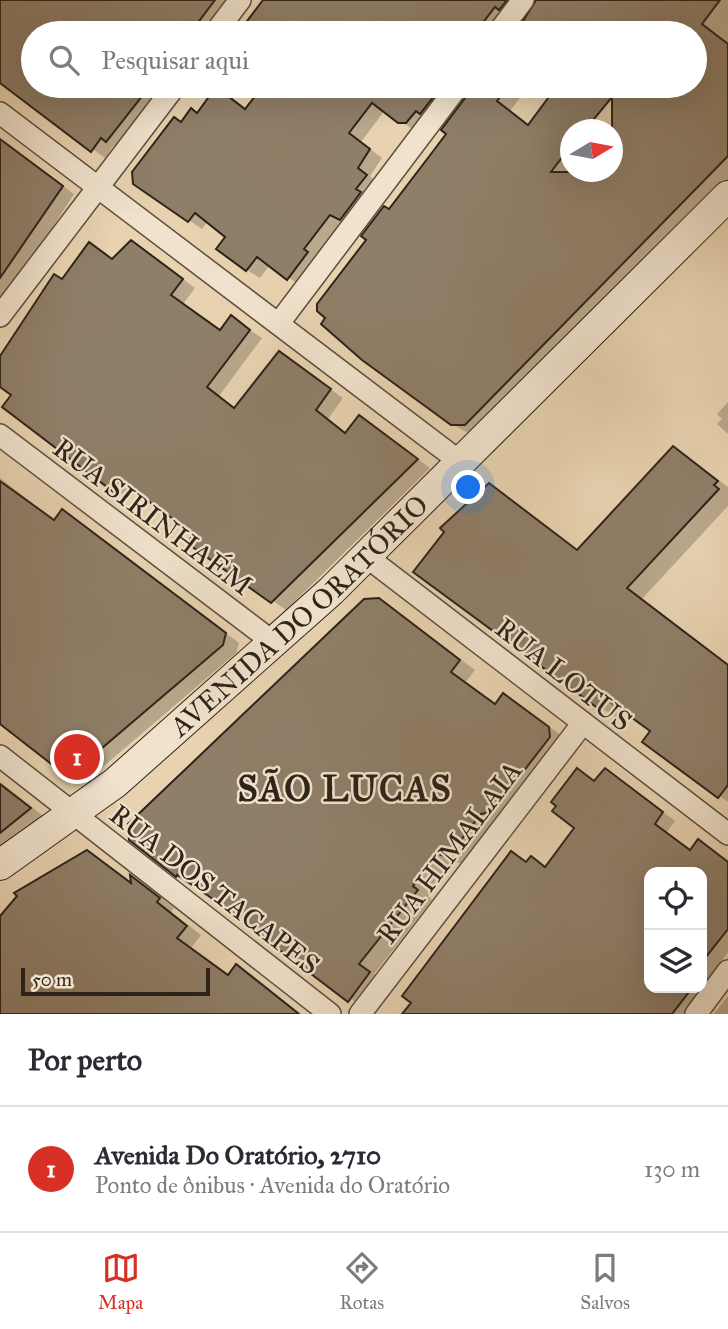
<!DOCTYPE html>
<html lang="pt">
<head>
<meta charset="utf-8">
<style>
	:root { --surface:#fff; --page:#f2f2f3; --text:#2b2b33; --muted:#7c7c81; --line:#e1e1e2; --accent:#d93025 }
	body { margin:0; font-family:"IM FELL Great Primer",serif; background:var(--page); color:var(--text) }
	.controls { position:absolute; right:21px; bottom:21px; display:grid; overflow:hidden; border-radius:14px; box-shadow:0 7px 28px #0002 }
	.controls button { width:63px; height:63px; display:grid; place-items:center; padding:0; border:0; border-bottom:2px solid var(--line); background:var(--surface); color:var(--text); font:35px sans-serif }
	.compass { position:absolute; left:560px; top:119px; width:63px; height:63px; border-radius:50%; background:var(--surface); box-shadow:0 7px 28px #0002; rotate:80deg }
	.scale { position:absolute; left:21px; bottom:18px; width:189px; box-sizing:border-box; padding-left:7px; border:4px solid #2e2319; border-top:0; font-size:19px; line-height:24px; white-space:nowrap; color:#2e2319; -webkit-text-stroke:5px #f0e2cc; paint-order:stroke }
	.you { position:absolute; left:469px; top:488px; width:24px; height:24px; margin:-18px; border:5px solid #fff; border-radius:50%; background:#1a73e8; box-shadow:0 0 0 10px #1a73e833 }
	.badge { display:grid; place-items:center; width:46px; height:46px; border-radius:50%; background:var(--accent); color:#fff; font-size:23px; font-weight:700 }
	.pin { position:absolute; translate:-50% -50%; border:4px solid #fff; box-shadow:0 2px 7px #0006 }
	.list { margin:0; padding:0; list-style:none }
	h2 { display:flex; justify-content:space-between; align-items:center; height:91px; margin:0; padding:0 28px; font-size:30px }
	h2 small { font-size:23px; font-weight:400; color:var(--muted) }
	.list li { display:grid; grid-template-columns:46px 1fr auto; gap:21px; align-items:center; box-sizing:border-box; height:126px; padding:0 28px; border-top:2px solid var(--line) }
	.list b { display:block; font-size:26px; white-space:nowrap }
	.list p { margin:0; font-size:23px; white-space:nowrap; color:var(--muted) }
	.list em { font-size:23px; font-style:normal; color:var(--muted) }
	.icon { flex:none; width:38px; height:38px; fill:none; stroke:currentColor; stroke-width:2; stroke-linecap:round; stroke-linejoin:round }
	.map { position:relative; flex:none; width:728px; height:1014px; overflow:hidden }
	.search { position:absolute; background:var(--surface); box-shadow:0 7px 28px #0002; left:21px; right:21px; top:21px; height:77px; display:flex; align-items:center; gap:18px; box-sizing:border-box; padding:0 24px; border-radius:38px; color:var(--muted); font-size:26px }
	.sheet { height:217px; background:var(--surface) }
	nav { display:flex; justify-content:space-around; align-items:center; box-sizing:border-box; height:98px; border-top:2px solid var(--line); background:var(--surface); font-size:19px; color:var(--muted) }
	nav a { display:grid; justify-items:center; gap:4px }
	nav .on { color:var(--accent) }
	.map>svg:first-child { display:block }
	.shadow { fill:#0003; fill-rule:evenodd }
	.building { fill:#8f7e68; stroke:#2e2319; stroke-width:2; fill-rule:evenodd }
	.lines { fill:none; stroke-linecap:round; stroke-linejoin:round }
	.minor-casing { stroke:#5c4f3f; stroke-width:24 }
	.secondary-casing { stroke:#2e2319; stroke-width:32 }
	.minor { stroke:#f0e2cc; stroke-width:21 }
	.secondary { stroke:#f0e2cc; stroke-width:30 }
	.labels { text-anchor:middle; stroke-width:5; stroke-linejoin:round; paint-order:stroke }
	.street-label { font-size:28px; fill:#2e2319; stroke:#f0e2cc }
	.district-label { font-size:35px; font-weight:bold; letter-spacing:2px; fill:#2e2319; stroke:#f0e2cc }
</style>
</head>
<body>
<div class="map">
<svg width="728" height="1014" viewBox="0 0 728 1014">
	<rect width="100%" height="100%" fill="#e8d2b0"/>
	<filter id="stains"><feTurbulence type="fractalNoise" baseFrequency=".00286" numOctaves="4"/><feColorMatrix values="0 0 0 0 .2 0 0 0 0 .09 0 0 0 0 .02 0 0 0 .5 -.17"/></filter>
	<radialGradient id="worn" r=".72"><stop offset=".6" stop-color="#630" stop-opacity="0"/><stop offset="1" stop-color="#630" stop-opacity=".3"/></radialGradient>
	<g class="shadow">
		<path d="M0,0H233L208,33H33V86H168L120,148L114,145L105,158L9,88L0,75Z"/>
		<path d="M265,0H521L494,33H253L245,27Z"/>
		<path d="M549,0H728V182L480,433H468L452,424L389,211L484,86H529L510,111L530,126L565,106L598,130H570V172H612L634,111L601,86H695V33H532L522,26Z"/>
		<path d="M265,86H443L454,94L418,133L385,110L361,142L382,158L370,176L379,184L301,286L270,265L260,278L247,270L218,248L227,237L208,221L202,229L157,199L182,123L198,114L217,89L246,110Z"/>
		<path d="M0,139L74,194L0,308Z"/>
		<path d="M89,244L114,260L144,250L195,288L183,304L222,331L232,318L262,338L219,396L236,409L280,354L343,398L328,419L347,434L360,417L430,468L286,610L190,542L196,533L136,490L129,499L116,491L5,406L14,394L0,384V357Z"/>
		<path d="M728,402V434L717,424L722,419L717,414Z"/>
		<path d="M681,451L728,487V506L642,599L728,664V802L644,742L653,731L622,708L616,717L599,707L489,485L579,551Z"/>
		<path d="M0,478L55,521L62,511L76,519L239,643L236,653L83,784L0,722Z"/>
		<path d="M379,600L475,670L465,683L496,705L504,695L565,738L465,864L454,862L428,896L432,900L374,974L384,982L365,1009L130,839Z"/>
		<path d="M577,770L596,782L605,770L618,778L675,821L667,832L691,851L699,842L728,861V952L716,968L726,976L698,1014H404L512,853L528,863L531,858L547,868L577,827ZM649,872H702V988H649Z"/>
		<path d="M0,782L47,819L0,853Z"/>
		<path d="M87,852L132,884V878L146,886L174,908L171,912L201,935L191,948L229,976L236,967L252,975L301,1014H0V919Z"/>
		<path d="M728,996V1014H714Z"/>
	</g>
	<g class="building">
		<path d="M0,0H215L190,33H33V86H150L106,142L101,138L91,152L0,83Z"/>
		<path d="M263,0H507L499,10L495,7L475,33H238Z"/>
		<path d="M536,0H720L702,24L728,44V156L465,425H451L362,360L321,324L325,318L317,311V304L366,240L361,236L384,206L389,209L434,150L446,134L441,130L468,94L471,86H508L497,101L528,125L557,86H695V33H529L520,26ZM612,97V172H551L570,147V130H585Z"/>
		<path d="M263,86H442L420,114L416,111L406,123H398L372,103L349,133L370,149L358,168L367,175L356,189L361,192L340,220L330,215L304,249L308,252L287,280L257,257L246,271L216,249L225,237L195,213L188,222L133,184L132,172L174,117L181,122L191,108L197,113L216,87L245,109Z"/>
		<path d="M0,139L63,186L0,278Z"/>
		<path d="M131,240L183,279L171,295L220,330L231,315L250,330L207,387L234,408L279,351L331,389L316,410L345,433L359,415L418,459L271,603L187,543L194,534L162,511L123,483L115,493L2,407L11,395L0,387V356L54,274L62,279L89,242L112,259Z"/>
		<path d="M673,446L718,481L714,485L719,489L627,588L728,665V785L718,798L642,742L650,731L606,699L599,709L413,572L444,532L440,528L489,483L577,550Z"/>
		<path d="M0,481L54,520L62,509L226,633L223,645L68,777L0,724Z"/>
		<path d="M379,598L460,660L451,672L495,704L503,693L549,727L550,737L492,812L481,814L448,857L438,854L413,886L418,890L359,964L370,972L348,1002L210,897L177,875L176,877L129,840L128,824L364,599Z"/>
		<path d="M577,768L594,781L605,768L663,812L655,824L690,850L698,839L728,862V929L702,962V872H649V988H692L672,1014H402L411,1003L402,996L511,851L526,862L531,856L545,867L574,828L552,811L556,806L551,802Z"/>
		<path d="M0,784L31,808L0,833Z"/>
		<path d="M87,850L131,883L130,875L160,898L157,902L187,926L177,938L228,975L236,964L299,1014H0V916L17,896L14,893Z"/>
	</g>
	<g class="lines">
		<defs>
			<g id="minor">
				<path d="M215,33L240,0"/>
				<path d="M498,33L523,0"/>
				<path d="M0,113L459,461"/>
				<path d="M0,316L175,86"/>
				<path d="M279,323L458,86"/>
				<path d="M0,435L273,642"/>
				<path d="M367,557L728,834"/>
				<path d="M0,756L330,1014"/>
				<path d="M360,1014L583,723"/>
				<path d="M696,1014L728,971"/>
			</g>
			<g id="secondary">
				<path id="s1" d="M0,865L115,783L331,591L728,196"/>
			</g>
		</defs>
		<use href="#minor" class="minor-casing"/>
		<use href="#secondary" class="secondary-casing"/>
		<use href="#minor" class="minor"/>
		<use href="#secondary" class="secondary"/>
	</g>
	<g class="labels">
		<g class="street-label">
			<text transform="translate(153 516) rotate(37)" y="10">RUA SIRINHAÉM</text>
			<text dy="10" stroke="none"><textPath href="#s1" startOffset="390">AVENIDA DO ORATÓRIO</textPath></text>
			<text transform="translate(564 674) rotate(38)" y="10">RUA LOTUS</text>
			<text transform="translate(449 852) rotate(-53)" y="10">RUA HIMALAIA</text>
			<text transform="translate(215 889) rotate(38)" y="10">RUA DOS TACAPES</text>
		</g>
		<g class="district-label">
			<text x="345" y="801">SÃO LUCAS</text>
		</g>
	</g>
	<rect width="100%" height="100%" filter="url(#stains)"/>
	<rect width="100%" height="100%" fill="url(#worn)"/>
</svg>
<div class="controls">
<button><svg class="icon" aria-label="locate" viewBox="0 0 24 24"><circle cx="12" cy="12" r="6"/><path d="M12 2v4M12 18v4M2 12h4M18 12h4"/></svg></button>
<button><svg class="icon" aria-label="layers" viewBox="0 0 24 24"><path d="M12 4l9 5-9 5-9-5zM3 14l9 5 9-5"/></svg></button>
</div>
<svg class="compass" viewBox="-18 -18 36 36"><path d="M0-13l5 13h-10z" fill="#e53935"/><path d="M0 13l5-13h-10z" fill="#7c7c81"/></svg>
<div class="scale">50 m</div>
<div class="you"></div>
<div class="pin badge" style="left:77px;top:757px">1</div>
<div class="search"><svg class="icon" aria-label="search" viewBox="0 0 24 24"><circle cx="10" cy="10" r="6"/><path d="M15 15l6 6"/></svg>Pesquisar aqui</div>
</div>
<section class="sheet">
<h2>Por perto<small></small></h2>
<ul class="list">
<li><span class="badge">1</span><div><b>Avenida Do Oratório, 2710</b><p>Ponto de ônibus · Avenida do Oratório</p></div><em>130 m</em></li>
</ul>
</section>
<nav>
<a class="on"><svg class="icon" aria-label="map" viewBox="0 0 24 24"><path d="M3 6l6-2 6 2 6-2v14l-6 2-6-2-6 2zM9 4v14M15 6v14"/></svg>Mapa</a>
<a><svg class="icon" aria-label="directions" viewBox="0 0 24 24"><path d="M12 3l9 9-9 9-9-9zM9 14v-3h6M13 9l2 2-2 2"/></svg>Rotas</a>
<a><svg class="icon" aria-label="saved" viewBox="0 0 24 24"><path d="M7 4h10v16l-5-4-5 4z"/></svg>Salvos</a>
</nav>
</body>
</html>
